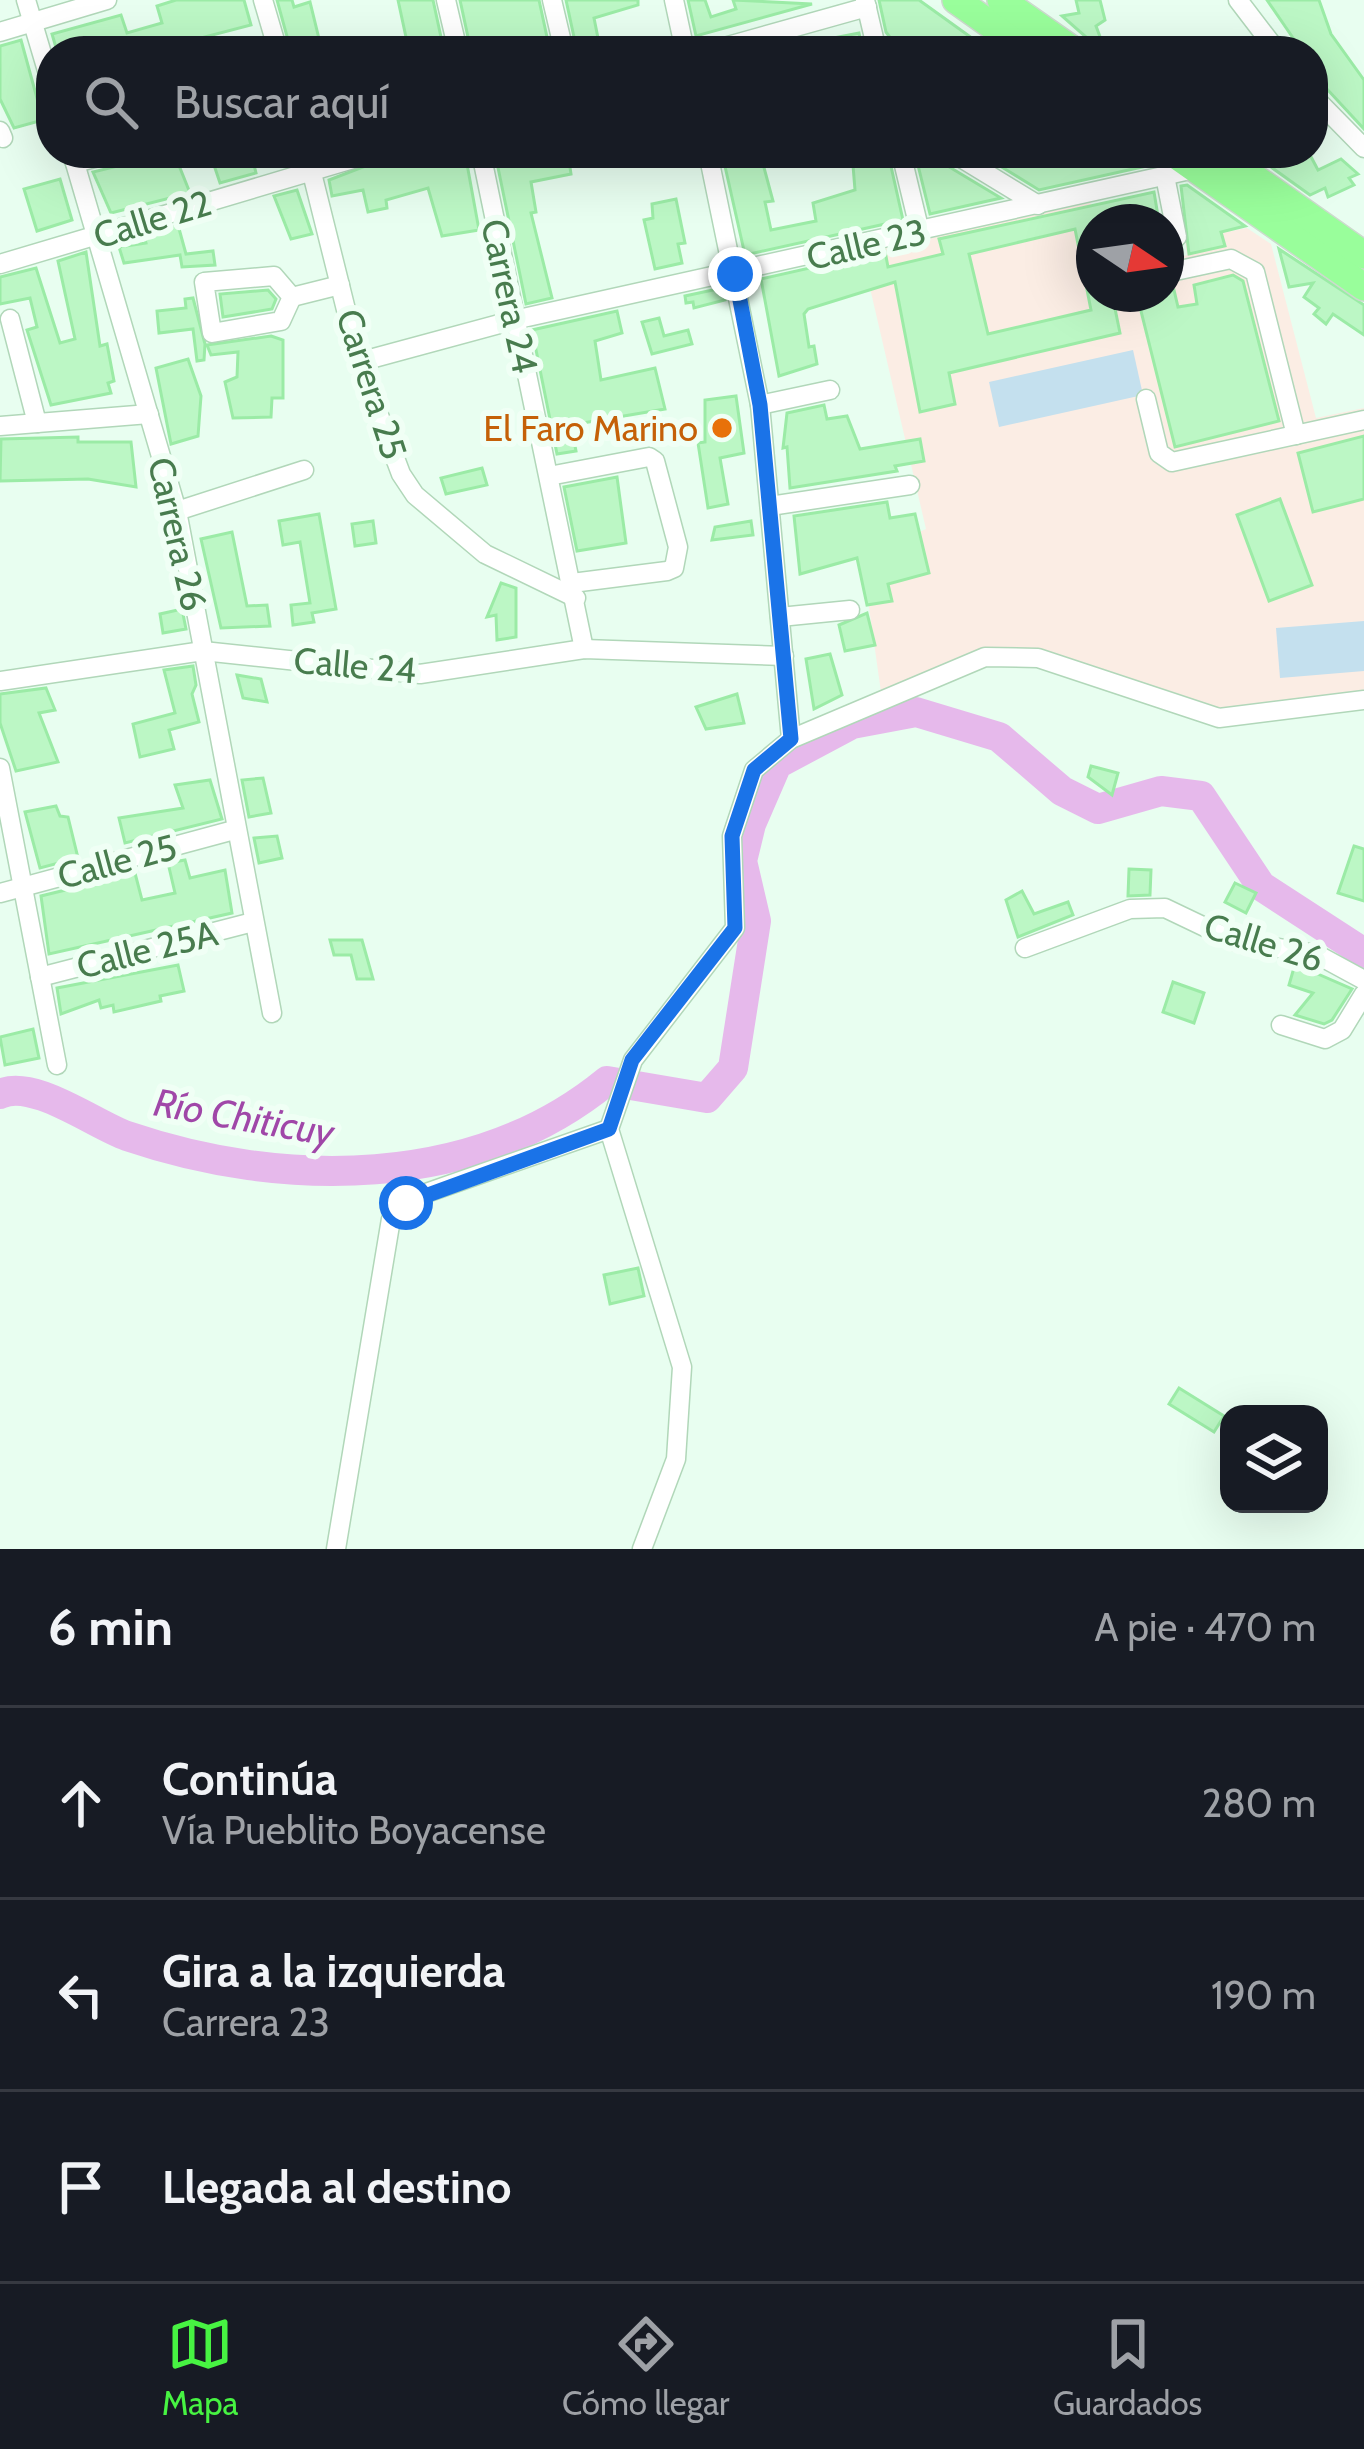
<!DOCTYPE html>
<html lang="es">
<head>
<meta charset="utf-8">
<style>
	:root { --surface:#171b24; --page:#242831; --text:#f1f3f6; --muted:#9ea1a6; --line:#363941; --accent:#47f342 }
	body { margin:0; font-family:Cabin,sans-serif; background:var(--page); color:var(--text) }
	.controls { position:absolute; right:36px; bottom:36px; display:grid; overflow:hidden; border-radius:24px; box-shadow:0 12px 48px #0002 }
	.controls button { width:108px; height:108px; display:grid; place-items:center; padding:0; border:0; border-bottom:3px solid var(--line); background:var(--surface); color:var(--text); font:60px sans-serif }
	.compass { position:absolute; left:1076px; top:204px; width:108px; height:108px; border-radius:50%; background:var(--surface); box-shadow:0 12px 48px #0002; rotate:103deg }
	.stop { position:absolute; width:36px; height:36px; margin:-27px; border:9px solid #1a73e8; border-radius:50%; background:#fff }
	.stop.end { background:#1a73e8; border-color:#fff; box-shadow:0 3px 12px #0008 }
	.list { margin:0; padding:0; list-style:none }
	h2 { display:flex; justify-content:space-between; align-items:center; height:156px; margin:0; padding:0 48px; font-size:51px }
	h2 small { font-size:39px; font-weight:400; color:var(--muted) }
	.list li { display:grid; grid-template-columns:78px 1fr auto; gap:36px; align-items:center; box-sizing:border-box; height:192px; padding:0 48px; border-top:3px solid var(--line) }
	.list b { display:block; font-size:45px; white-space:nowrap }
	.list p { margin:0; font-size:39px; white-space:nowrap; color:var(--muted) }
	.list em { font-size:39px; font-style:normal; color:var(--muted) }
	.icon { flex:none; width:66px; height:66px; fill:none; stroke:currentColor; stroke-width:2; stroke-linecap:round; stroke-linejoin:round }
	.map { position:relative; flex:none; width:1364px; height:1549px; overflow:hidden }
	.search { position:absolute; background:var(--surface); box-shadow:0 12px 48px #0002; left:36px; right:36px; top:36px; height:132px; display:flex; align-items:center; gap:30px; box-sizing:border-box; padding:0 42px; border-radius:48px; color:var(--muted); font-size:45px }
	.sheet { height:732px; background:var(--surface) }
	nav { display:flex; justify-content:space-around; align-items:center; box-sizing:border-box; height:168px; border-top:3px solid var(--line); background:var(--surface); font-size:33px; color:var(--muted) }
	nav a { display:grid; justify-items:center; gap:6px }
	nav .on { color:var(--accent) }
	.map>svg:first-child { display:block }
	.education { fill:#fbede4 }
	.green { fill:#c4e0ee }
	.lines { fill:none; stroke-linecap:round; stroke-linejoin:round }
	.river { stroke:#e6b9eb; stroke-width:30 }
	.building { fill:#bcf7c5; stroke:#9beba6; stroke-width:3; fill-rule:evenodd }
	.minor-casing { stroke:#b1d7b9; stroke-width:21 }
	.highway-casing { stroke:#ccdacd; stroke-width:30 }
	.minor { stroke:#fff; stroke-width:18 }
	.highway { stroke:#99fe9b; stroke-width:27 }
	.route { stroke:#1a73e8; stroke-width:15 }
	.food-dot { fill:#e8710a; stroke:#f0fff5; stroke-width:4.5 }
	.labels { text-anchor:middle; stroke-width:12; stroke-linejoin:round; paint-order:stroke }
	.street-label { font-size:36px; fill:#487c4e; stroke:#f0fff5 }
	.food-label { font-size:36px; fill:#c56008; stroke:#f0fff5; text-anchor:end }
	.water-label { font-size:39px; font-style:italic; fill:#a047a8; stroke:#f0fff5 }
</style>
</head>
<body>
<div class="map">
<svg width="1364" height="1549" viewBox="0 0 1364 1549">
	<rect width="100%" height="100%" fill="#e8fef0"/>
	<path class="education" d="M1087,193L1097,222L1094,294H1166V261L1187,255L1185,240L1247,228L1271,244L1316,418L1364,408V700L1225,718L1031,659L978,658L882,699L862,558L926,529L860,245Z"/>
	<g class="green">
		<path d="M1133,350L1143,395L999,427L989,382Z"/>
		<path d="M1364,621V671L1280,678L1276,628Z"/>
	</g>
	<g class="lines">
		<path class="river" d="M0,1094C33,1078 95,1125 127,1136C283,1189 474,1190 607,1081L707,1098L733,1068L756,921L742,861L751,824L777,764L852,724L916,712L999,737L1062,791L1098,809L1161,791L1201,796L1261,886L1364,953"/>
	</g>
	<g class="building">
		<path d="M176,0H244L251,25L151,51H57L52,34L121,15L127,33L162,23L157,6Z"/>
		<path d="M277,0H292L294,7L310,2L322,51H291Z"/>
		<path d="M398,0H433L444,51H409Z"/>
		<path d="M460,0H539L550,51H471Z"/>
		<path d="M566,0H638V5L594,18L600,48L577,51Z"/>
		<path d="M688,0H705L711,17L736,9L733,0L812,4L696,36Z"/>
		<path d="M879,0H919L990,51H900L886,32Z"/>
		<path d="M1076,0H1100L1105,20L1096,26L1102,42L1095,45L1062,16L1079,13Z"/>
		<path d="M1267,0H1319L1331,34L1364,80V129L1313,74V51H1302Z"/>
		<path d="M859,33L863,51H804L803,44Z"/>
		<path d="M21,40L43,120L14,128L0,99V46Z"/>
		<path d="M174,153L190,193L111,213L93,172L118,166L126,155Z"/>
		<path d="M399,153H465L479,230L442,236L428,188L386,200L387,208L368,212L363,190L332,196L329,180Z"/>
		<path d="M495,153H522L529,164L568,154L571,174L531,182L536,212L531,213L552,298L526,304Z"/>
		<path d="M722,153H789L790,159L763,164L773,201L765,202L771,230L816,221L813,203L855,190L852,153H888L903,220L745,255Z"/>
		<path d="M915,153H940L946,165L1001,198L930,214Z"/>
		<path d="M979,153H1150L1151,165L1039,190Z"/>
		<path d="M1262,153H1309L1318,170L1341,159L1358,174L1349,178L1354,185L1328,197L1325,188L1310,195L1271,167Z"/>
		<path d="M252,157L256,173L220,183L214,165Z"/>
		<path d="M60,179L72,220L37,231L24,189Z"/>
		<path d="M1187,185L1245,226L1221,232L1225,246L1189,254L1181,186Z"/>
		<path d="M297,190L312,234L291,239L274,196Z"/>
		<path d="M1154,192L1159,222H1119L1117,215L1094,222V294H1112L1120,333L949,373L955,404L920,412L895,282L808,309L804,314L809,347L814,346L817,364L779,376L761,279L885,251L888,267L943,254L939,239ZM1075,229L1091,310L988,334L969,254Z"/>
		<path d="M676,199L685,243L678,244L682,263L655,269L644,220L653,218L652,204Z"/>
		<path d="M178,225L186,254L213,251L215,265L182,267L180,255L124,263L119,247L146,243L144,235Z"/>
		<path d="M1279,249L1364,305V335L1333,314L1326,324L1314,314L1319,308L1304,297L1313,283L1289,287Z"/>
		<path d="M86,252L100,346L107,344L114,381L108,383L111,393L51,405L27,330L37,327L30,298L0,304V277L36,268L60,343L75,339L58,261Z"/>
		<path d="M1233,275L1243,281L1279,421L1175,447L1138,299L1174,290L1178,307L1197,304L1194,285Z"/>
		<path d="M722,288L725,300L694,308L693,302L686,303L685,296Z"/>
		<path d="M268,290L276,299L272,309L223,317L220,294Z"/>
		<path d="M193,298L205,344L204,360L197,361L193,329L159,333L157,311L186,308L185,299Z"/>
		<path d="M617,311L622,333L595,341L601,380L655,368L665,409L571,425L576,451L557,454L532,330Z"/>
		<path d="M659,318L664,336L688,330L692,344L652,354L642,322Z"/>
		<path d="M271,336L283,340V398H272L271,417L233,418L225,382L237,377L238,352L211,355L207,345Z"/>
		<path d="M188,359L201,396L198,436L171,444L156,368Z"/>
		<path d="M736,396L744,453L720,458L728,504L708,508L698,443L705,442V400Z"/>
		<path d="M824,405L827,419L847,416L860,449L920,439L924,461L895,466L897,471L790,488L787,447L783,448L787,413Z"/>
		<path d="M1364,436V499L1313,512L1298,453Z"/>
		<path d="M78,437V442H131L136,487L88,479L0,481L1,439Z"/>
		<path d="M482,468L487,485L446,494L441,478Z"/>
		<path d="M617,477L626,543L577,551L564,487Z"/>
		<path d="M1280,499L1312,585L1269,601L1237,515Z"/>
		<path d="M887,502L890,518L915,514L929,573L888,584L892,601L867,605L857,558L800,574L794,516Z"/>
		<path d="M319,514L336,609L312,613L314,622L293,625L291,605L310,603L300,542L283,545L279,521Z"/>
		<path d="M373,521L376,543L355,546L352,524Z"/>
		<path d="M751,521L753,535L712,540L715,527Z"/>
		<path d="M232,532L247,606L267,605L270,626L221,628L201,539Z"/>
		<path d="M501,583L516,588V637L497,640L496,615L487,617Z"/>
		<path d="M182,609L186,629L163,633L160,614Z"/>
		<path d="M867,613L875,645L845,651L839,625Z"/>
		<path d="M830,654L842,695L814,709L806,659Z"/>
		<path d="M193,666L196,685L192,694L199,722L169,730L174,749L140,757L133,724L175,713L164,670Z"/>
		<path d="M237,675L261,679L267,702L243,698Z"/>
		<path d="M46,688L55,710L39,713L58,762L16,771L0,723V694Z"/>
		<path d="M737,694L744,723L706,729L696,707Z"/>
		<path d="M1091,766L1118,773L1112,795L1088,777Z"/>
		<path d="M263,778L271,813L249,817L242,780Z"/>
		<path d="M210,780L222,819L125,843L119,818L183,808L175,785Z"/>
		<path d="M56,806L60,816L68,817L78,858L40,868L25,812Z"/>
		<path d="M277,836L282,858L259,863L254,838Z"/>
		<path d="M1354,846L1364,849V901L1338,893Z"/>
		<path d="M185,860L190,878L225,870L232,913L49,954L41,896L135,873L142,900L175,893L168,863Z"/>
		<path d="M1129,869L1151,870L1150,895L1128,896Z"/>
		<path d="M1235,883L1256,893L1246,913L1225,902Z"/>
		<path d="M1022,891L1034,914L1068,902L1073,915L1018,937L1006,900Z"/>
		<path d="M330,940H362L373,979H357L351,955H334Z"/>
		<path d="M1295,964L1352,989L1332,1020L1324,1024L1295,1015L1313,993L1289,985Z"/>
		<path d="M178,965L184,991L160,996L161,1001L114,1012L113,1005L101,1008L99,1000L61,1014L57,988Z"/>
		<path d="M1173,982L1204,993L1194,1023L1163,1012Z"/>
		<path d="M33,1029L39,1058L5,1065L0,1037Z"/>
		<path d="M638,1268L644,1296L610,1304L604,1275Z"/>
		<path d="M1179,1388L1224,1416L1214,1432L1169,1404Z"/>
	</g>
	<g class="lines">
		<defs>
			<g id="minor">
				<path d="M26,0L51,84"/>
				<path d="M263,0L278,51"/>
				<path d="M446,0L458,51"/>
				<path d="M552,0L564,51"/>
				<path d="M674,0L685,51"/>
				<path d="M865,0L877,51"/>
				<path d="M1238,0L1277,51"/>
				<path d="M0,32L107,0"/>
				<path d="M710,51L867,7"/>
				<path d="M1313,96L1364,148"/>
				<path d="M0,131L3,138"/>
				<path d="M72,153L177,511L272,1013"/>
				<path d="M307,153L359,362L401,474L415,495L485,554L576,598"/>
				<path d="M481,153L584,649"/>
				<path d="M708,153L760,405L791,739"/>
				<path d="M901,153L920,232"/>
				<path d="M953,153L1038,205"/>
				<path d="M75,163L113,153"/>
				<path d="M1165,176L1177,237"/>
				<path d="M0,264L373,153"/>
				<path d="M1166,273L1231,259L1255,272L1296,435"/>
				<path d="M274,276L292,297L281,321L212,333L204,282Z"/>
				<path d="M292,297L340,285"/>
				<path d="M10,319L37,423"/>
				<path d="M359,362L514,320L1199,168"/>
				<path d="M1146,399L1159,453L1172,462L1364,420"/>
				<path d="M760,405L830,390"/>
				<path d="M0,426L149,414"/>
				<path d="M549,476L649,457L655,461L678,547L674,568L667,571L572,583"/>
				<path d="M770,506L910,485"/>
				<path d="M177,511L304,470"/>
				<path d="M780,617L850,610"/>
				<path d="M0,681L203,651L420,674L584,649L784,656"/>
				<path d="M0,768L57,1065"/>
				<path d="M0,893L234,830"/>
				<path d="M1025,948L1130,909L1165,908L1234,941L1316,954L1364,980"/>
				<path d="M40,977L253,922"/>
				<path d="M1281,1025L1325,1039L1342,1030L1364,994"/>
				<path d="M609,1129L633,1060L735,928L732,836L754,770L791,739L985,657L1038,658L1219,718L1364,700"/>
				<path d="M609,1129L682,1367L676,1459L642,1549"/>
				<path d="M336,1549L391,1219L429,1192L609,1129"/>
			</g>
			<g id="highway">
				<path d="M956,0L1028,51"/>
				<path d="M1001,0L1074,51"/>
				<path d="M1173,153L1364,287"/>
				<path d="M1219,153L1364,255"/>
			</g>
		</defs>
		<use href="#minor" class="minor-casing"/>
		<use href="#highway" class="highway-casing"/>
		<use href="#minor" class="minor"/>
		<use href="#highway" class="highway"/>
	</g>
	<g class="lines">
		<path class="route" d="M406,1203L609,1129L632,1060L735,928L732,836L754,770L791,739L760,405L735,274"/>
	</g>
	<circle class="food-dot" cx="722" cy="428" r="12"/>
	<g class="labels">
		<g class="street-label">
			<text transform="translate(152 219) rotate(-17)" y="13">Calle 22</text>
			<text transform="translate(866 244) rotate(-13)" y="13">Calle 23</text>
			<text transform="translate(510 296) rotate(78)" y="13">Carrera 24</text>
			<text transform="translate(372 384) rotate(72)" y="13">Carrera 25</text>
			<text transform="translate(178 534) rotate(77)" y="13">Carrera 26</text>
			<text transform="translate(355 665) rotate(5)" y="13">Calle 24</text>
			<text transform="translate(117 861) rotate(-15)" y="13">Calle 25</text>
			<text transform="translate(1264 942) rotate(17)" y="13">Calle 26</text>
			<text transform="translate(147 949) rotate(-14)" y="13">Calle 25A</text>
		</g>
		<g class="food-label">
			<text x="698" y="441">El Faro Marino</text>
		</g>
		<g class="water-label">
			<text transform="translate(244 1117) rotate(10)" y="14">Río Chiticuy</text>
		</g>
	</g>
</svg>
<div class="controls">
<button><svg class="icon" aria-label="layers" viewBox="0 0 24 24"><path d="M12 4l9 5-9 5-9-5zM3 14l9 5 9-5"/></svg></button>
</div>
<svg class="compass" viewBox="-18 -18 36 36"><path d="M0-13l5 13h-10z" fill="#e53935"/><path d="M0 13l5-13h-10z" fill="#9ea1a6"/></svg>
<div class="stop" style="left:406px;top:1203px"></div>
<div class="stop end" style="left:735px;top:274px"></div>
<div class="search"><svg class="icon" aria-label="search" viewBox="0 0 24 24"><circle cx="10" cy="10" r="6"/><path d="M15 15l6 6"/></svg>Buscar aquí</div>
</div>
<section class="sheet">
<h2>6 min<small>A pie · 470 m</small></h2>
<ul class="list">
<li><svg class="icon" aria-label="ahead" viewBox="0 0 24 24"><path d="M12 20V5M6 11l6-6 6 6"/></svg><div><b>Continúa</b><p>Vía Pueblito Boyacense</p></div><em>280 m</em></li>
<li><svg class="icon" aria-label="left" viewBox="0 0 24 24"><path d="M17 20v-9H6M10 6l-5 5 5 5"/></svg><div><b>Gira a la izquierda</b><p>Carrera 23</p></div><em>190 m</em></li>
<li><svg class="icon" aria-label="arrive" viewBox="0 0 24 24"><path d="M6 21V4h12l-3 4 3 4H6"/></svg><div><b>Llegada al destino</b></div></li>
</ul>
</section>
<nav>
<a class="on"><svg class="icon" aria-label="map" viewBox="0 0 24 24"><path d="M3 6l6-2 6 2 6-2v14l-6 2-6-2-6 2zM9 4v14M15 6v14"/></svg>Mapa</a>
<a><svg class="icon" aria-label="directions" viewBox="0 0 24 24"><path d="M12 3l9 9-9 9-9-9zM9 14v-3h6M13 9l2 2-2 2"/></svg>Cómo llegar</a>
<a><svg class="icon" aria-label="saved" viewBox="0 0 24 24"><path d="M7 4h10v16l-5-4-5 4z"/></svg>Guardados</a>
</nav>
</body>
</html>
